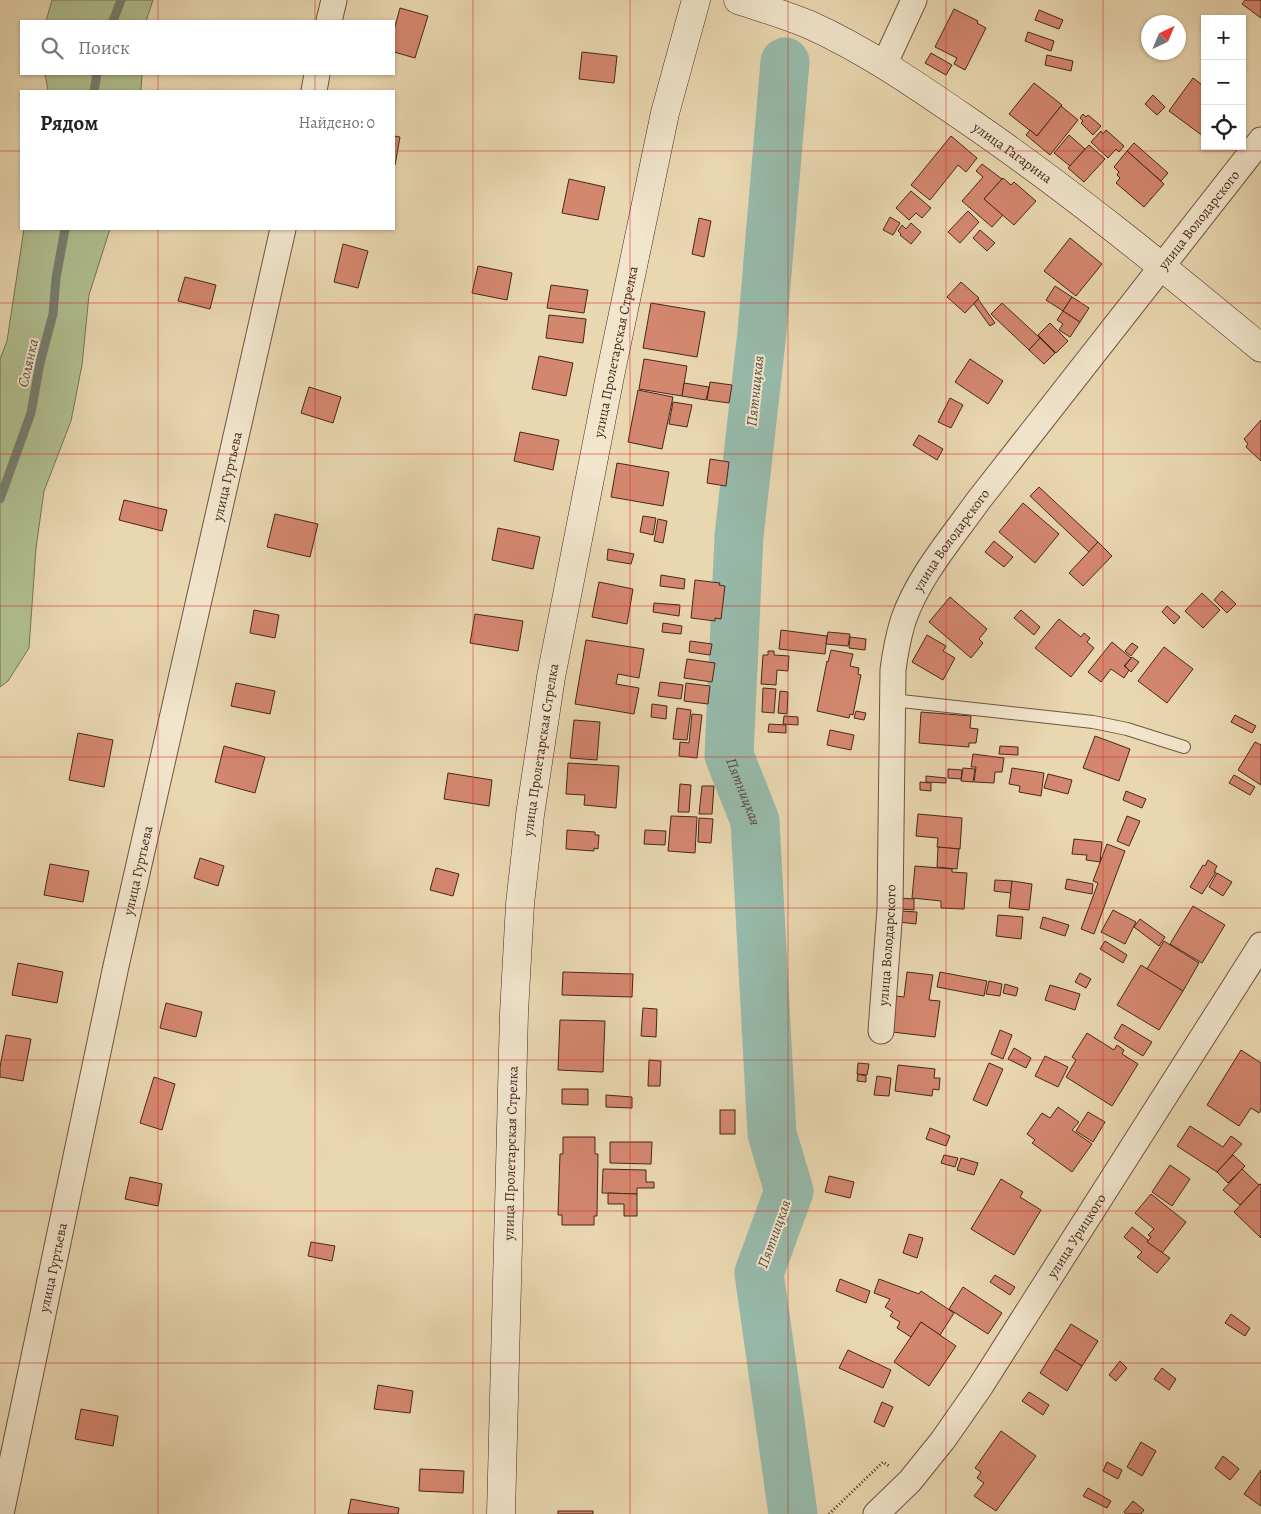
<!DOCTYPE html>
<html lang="ru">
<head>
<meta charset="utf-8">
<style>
	:root { --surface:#fff; --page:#f2f2f2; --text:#202124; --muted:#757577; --line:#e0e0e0 }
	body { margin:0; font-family:Alegreya,serif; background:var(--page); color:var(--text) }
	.controls { position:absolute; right:15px; top:15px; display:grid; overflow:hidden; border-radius:0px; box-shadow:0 1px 4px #0004 }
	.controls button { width:45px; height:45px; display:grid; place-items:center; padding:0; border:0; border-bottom:1px solid var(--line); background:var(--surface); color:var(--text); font:25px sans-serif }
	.compass { position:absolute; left:1141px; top:15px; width:45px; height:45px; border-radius:50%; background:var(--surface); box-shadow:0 1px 4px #0004; rotate:44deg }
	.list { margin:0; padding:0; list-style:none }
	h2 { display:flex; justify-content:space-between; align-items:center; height:65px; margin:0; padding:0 20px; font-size:21px }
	h2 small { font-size:16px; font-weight:400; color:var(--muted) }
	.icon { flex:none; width:28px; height:28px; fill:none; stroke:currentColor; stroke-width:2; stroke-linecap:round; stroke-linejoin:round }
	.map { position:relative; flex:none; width:1261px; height:1514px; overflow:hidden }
	.search { position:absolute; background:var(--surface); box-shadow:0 1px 4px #0004; left:20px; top:20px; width:375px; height:55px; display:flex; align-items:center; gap:12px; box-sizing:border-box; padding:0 18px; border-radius:0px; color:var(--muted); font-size:19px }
	.panel { position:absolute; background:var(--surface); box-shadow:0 1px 4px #0004; left:20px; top:90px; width:375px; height:140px; border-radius:0px }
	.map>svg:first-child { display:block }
	.green { fill:#b0bf90; stroke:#7c7356 }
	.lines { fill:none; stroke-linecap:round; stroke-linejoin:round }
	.stream { stroke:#777f71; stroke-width:9 }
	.river { stroke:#97baab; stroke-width:49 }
	.building { fill:#d4876f; stroke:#47271b }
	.lane-casing { stroke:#705340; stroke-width:14 }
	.street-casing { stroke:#705340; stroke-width:27 }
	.secondary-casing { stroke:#47271b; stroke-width:29 }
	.path { stroke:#47271b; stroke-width:3; stroke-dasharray:1 2.5; stroke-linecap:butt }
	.lane { stroke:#f1e5cc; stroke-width:12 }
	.street { stroke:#f1e5cc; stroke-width:25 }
	.secondary { stroke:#f1e5cc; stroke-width:28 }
	.grid { fill:none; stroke:#d62828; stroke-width:1; stroke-opacity:0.55 }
	.labels { text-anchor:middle; stroke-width:4; stroke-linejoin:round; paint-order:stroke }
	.street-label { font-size:14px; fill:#47271b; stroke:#f1e5cc }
	.water-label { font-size:15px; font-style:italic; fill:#5b4c3f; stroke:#f1e5cc }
</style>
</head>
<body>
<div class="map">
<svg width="1261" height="1514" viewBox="0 0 1261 1514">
	<rect width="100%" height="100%" fill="#e9d7b0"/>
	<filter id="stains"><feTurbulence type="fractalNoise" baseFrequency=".004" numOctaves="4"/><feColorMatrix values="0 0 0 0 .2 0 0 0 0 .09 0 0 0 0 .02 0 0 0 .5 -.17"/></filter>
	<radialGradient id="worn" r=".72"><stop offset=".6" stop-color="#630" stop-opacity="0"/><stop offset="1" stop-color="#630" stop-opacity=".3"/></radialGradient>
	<g class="green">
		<path d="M52,0H153L146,21H46Z"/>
		<path d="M45,74H142L141,89L140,91H48Z"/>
		<path d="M24,229H110L89,295L82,365L71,421L44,491L36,548L29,648L8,681L0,687V359L7,341Z"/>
	</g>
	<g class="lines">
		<g class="stream">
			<path d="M113,21L121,0"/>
			<path d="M94,91L97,74"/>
			<path d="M0,499L31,413L40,363L53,314L56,278L65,229"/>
		</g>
		<path class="river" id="s1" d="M785,62L762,332L739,536L729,755L755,821L772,1134L789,1191L759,1273L793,1514"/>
	</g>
	<g class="building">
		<path d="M1245,0H1261V18L1242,4Z"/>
		<path d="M400,8L428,16L415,58L394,52V30Z"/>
		<path d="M954,9L978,21L977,23L986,28L965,70L954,64L957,58L935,47Z"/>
		<path d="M1039,10L1063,20L1059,29L1035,20Z"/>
		<path d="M1028,32L1054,41L1051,51L1025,41Z"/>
		<path d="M582,52L617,56L614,83L579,79Z"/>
		<path d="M931,53L952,65L946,75L925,63Z"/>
		<path d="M1047,55L1073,61L1071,71L1045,65Z"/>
		<path d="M1193,78L1205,87V134L1203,136L1169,111Z"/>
		<path d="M1034,83L1062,105L1037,136L1009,114Z"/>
		<path d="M1153,95L1165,107L1157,115L1145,104Z"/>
		<path d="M1061,106L1078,120L1050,155L1026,135L1030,130L1037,136Z"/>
		<path d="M1083,114L1086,117L1088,115L1101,126L1093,135L1081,123L1083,121L1080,118Z"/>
		<path d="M1106,130L1124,146L1119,152L1116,149L1108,158L1091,142L1101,131L1103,134Z"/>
		<path d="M1069,135L1085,149L1070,166L1054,153Z"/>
		<path d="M394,136L400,137L395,165H394Z"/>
		<path d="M951,136L977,158L966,172L958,165L930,200L911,185Z"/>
		<path d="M1134,143L1168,173L1161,181L1127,151Z"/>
		<path d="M1089,145L1105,159L1084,182L1068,168Z"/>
		<path d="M1127,151L1164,184L1144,207L1116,183L1120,178L1117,175L1119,172L1114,167Z"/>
		<path d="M982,164L1002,179L984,199L1003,215L992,227L962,201L983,177L976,171Z"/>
		<path d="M1003,178L1011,185L1014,182L1036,201L1014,225L984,199Z"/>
		<path d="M569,179L605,187L598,220L562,213Z"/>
		<path d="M911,191L931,208L922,218L916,213L909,220L896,208Z"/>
		<path d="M968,211L979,222L960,243L948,232Z"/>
		<path d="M890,217L900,223L893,235L883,230Z"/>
		<path d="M699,218L711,221L704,257L692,254Z"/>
		<path d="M911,223L921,232L911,244L900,235L901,234L898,231L902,225L906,229Z"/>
		<path d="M980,230L995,243L987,251L973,238Z"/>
		<path d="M1070,238L1102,264L1076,296L1044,271Z"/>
		<path d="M343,244L368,251L358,288L334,282Z"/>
		<path d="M478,266L512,273L507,300L472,293Z"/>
		<path d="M185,277L216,285L210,309L178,301Z"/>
		<path d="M961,282L979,298L965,313L947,297Z"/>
		<path d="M551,285L588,290L584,313L547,308Z"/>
		<path d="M1055,286L1072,297L1063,311L1046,300Z"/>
		<path d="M1072,297L1089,308L1080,322L1063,311Z"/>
		<path d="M978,299L995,323L990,326L974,304Z"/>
		<path d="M651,303L705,312L697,357L643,348Z"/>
		<path d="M1002,303L1040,338L1029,350L991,314Z"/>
		<path d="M1063,311L1080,322L1070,337L1059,330L1063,324L1057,320Z"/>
		<path d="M549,315L586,319L583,343L546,338Z"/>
		<path d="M1050,323L1068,341L1056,353L1038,335Z"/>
		<path d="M1040,338L1055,353L1044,364L1029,350Z"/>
		<path d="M539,356L573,363L566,396L532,389Z"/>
		<path d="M644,359L687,366L682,396L639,389Z"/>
		<path d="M970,359L1003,381L988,404L955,382Z"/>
		<path d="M710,382L732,385L729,403L707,400Z"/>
		<path d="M684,383L709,387L706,400L682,396Z"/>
		<path d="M309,387L341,397L333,423L301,413Z"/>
		<path d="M638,390L673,397L662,449L628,442Z"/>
		<path d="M950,398L963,405L951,428L938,422Z"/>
		<path d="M673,402L692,405L687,427L669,424Z"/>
		<path d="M1261,420V461L1246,447L1248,444L1244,439Z"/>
		<path d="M520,432L559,440L553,470L514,461Z"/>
		<path d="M919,435L943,449L937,460L913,445Z"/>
		<path d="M710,459L729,462L726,486L707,483Z"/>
		<path d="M617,463L669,472L663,506L611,497Z"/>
		<path d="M1039,487L1098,542L1089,552L1030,496Z"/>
		<path d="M124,500L167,510L162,531L119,520Z"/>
		<path d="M1023,503L1059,534L1035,563L999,532Z"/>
		<path d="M275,514L318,524L310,557L267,547Z"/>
		<path d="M643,516L656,518L653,535L640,532Z"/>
		<path d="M658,519L667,521L663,543L654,541Z"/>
		<path d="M498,528L540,537L533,569L492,560Z"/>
		<path d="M994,541L1013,557L1004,567L985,552Z"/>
		<path d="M1098,542L1112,556L1083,586L1069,573Z"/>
		<path d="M608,549L634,554L631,564L607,560Z"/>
		<path d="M661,575L685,579L684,589L660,586Z"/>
		<path d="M695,580L720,583L719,585L725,586L721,619L715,618V621L691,618Z"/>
		<path d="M599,582L633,589L627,624L592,617Z"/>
		<path d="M1222,591L1236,604L1227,613L1214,600Z"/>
		<path d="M1202,593L1220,610L1203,628L1185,611Z"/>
		<path d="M950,597L987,629L979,639L983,643L971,658L929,622Z"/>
		<path d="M654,603L680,605L679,616L653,612Z"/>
		<path d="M1167,606L1180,617L1174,624L1162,612Z"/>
		<path d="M254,610L279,615L275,638L250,633Z"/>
		<path d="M1021,610L1040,627L1034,635L1014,618Z"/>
		<path d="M475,614L523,621L518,651L470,643Z"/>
		<path d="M1059,619L1081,637L1084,633L1090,638L1087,642L1094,648L1071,677L1035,648Z"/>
		<path d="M663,623L682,626L681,634L662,632Z"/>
		<path d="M781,630L827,636L825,654L779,649Z"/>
		<path d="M828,632L850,634L848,646L826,644Z"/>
		<path d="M927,635L946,646L943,651L955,658L943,680L912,662Z"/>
		<path d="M850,637L866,639L865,650L849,648Z"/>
		<path d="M586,640L644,649L639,678L618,674L616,684L639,688L634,714L575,704Z"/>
		<path d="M690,641L712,644L710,655L689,652Z"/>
		<path d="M1112,642L1131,658L1124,666L1129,670L1124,678L1111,669L1101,682L1088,672Z"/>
		<path d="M1132,643L1138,647L1131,656L1125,651Z"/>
		<path d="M1164,647L1193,669L1167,703L1138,681Z"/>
		<path d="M831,650L853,654L850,666L859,668L858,674L861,675L853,715L850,714L849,718L817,711L827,661L828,662Z"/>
		<path d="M768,651H774V655L789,656L788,671L777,670L776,685L761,684L763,655H768Z"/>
		<path d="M1132,657L1139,662L1131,672L1125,666Z"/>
		<path d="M687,659L715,663L712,682L684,678Z"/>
		<path d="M660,682L683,685L681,699L658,696Z"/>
		<path d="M236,683L275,691L270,714L231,706Z"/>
		<path d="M686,683L710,686L708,704L684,701Z"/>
		<path d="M763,688L776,689L774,713L762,712Z"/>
		<path d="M780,691L788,692L787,714L778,713Z"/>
		<path d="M652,704L667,706L666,719L651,717Z"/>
		<path d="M677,708L691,710L687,740L673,739Z"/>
		<path d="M856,711L866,713L864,720L854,718Z"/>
		<path d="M921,712L971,716L970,728L978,729L976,743H969V747L919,743Z"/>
		<path d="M692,714L702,715L697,758L679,756L680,742L689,743Z"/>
		<path d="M1235,715L1256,726L1252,733L1231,722Z"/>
		<path d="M784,716L798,717V725L783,724Z"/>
		<path d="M574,720L600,722L597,760L570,758Z"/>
		<path d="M769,724L786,725V733L768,732Z"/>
		<path d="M830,730L854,735L851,750L827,745Z"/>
		<path d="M78,733L113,740L104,787L69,780Z"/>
		<path d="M1095,736L1130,749L1119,781L1083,768Z"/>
		<path d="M1255,742L1261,745V785L1238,770Z"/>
		<path d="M224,746L265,757L255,793L215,782Z"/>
		<path d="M1000,746L1018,747V755L999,754Z"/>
		<path d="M973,754L1004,758L1002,772H995L994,783L974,782L976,767H971Z"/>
		<path d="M568,763L619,766L616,808L584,805L585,795L566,794Z"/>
		<path d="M963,768L975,769L973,782L961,781Z"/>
		<path d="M1012,768L1044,773L1041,796L1019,792L1020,786L1009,784Z"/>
		<path d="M948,769L962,770L961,779L948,778Z"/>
		<path d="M448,773L492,780L489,806L444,799Z"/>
		<path d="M1048,774L1072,780L1068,794L1044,788Z"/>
		<path d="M1234,775L1255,787L1250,795L1229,783Z"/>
		<path d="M926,776L946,778V783L926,782Z"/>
		<path d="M920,782L931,783V791L920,790Z"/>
		<path d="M680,784L691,785L689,812H678Z"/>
		<path d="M702,786H714L712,814H699Z"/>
		<path d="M1126,791L1146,799L1142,808L1123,800Z"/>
		<path d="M918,814L962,818L960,849L937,847L938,838L916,836Z"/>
		<path d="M671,816L697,817L695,853L668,851Z"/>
		<path d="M1127,816L1140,821L1129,846L1117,841Z"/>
		<path d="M699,818L713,819L711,843L698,842Z"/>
		<path d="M567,830L595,832V835H599L598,849L594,848V851L566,849Z"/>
		<path d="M645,830L666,831L665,845L644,844Z"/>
		<path d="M1074,839L1102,842L1100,862L1086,860L1087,855L1072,854Z"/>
		<path d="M1107,844L1125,851L1094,934L1081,929L1098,883L1093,881Z"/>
		<path d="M938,847L959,849L957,869L937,867Z"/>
		<path d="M200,858L224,866L218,886L194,878Z"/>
		<path d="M1208,860L1217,866L1214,872H1216L1202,894L1190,887L1203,865L1205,866Z"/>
		<path d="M50,864L89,871L83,902L44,895Z"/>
		<path d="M915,866L952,869V872L967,873L964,909L941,908V901L912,898Z"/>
		<path d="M436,868L459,874L453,896L430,890Z"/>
		<path d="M1217,873L1232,882L1223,896L1209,887Z"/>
		<path d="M1067,879L1093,884L1092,894L1065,889Z"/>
		<path d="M995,880L1012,881L1011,893L994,891Z"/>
		<path d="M1012,881L1032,884L1029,910L1009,908Z"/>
		<path d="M900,898L914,899V910L899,909Z"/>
		<path d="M1193,906L1225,925L1202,963L1170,944Z"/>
		<path d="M1113,910L1136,922L1125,944L1101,932Z"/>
		<path d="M900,911L917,912L916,924L899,922Z"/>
		<path d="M998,915L1023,917L1021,939L996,936Z"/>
		<path d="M1043,917L1069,925L1065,936L1040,928Z"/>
		<path d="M1140,919L1165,937L1159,946L1134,927Z"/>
		<path d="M1105,941L1127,955L1123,963L1100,949Z"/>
		<path d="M1164,941L1199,963L1183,991L1147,969Z"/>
		<path d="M18,963L63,972L57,1003L12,995Z"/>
		<path d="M1141,965L1183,991L1159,1030L1117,1005Z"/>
		<path d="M563,972L633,974L632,997L562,995Z"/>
		<path d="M907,972L933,975L929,1000L940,1001L935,1037L892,1032L896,996L904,997Z"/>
		<path d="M940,972L987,981L984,996L937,987Z"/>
		<path d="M1080,973L1091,979L1086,988L1075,982Z"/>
		<path d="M989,981L1002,984L1000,996L986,994Z"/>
		<path d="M1005,984L1018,988L1016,996L1003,993Z"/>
		<path d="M1050,985L1080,994L1075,1010L1045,1000Z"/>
		<path d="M166,1003L202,1012L196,1037L160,1028Z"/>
		<path d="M643,1008L657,1009L656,1037L641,1036Z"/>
		<path d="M560,1020L605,1021L603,1072L558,1070Z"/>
		<path d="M1122,1024L1152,1042L1143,1056L1114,1038Z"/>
		<path d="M1000,1030L1012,1035L1003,1059L991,1054Z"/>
		<path d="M1087,1033L1114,1050L1117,1045L1124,1050L1122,1054L1138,1064L1112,1106L1066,1077L1076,1060L1072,1057Z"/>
		<path d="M6,1035L31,1039L23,1081L0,1077V1067Z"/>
		<path d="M1014,1048L1031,1058L1026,1068L1008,1059Z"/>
		<path d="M1241,1050L1261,1063V1110L1259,1113L1251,1108L1239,1126L1207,1105Z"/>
		<path d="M1045,1056L1068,1067L1058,1087L1035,1076Z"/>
		<path d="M649,1060L661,1061L660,1086H648Z"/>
		<path d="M858,1063L869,1064L867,1075L857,1074Z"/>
		<path d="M989,1063L1003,1069L987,1106L973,1100Z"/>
		<path d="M898,1065L935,1069L934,1078H940L939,1090L933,1089L932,1096L895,1091Z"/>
		<path d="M858,1074L866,1076V1082L857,1081Z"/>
		<path d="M877,1076L891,1078L889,1096L874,1095Z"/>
		<path d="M154,1077L175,1084L162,1130L140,1123Z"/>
		<path d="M562,1089H588V1105L562,1104Z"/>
		<path d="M606,1095L632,1097V1108L606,1107Z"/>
		<path d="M1058,1107L1079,1122L1072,1130L1092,1144L1072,1172L1032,1143L1035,1140L1027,1134L1042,1113L1050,1118Z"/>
		<rect x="720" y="1110" width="15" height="24"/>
		<path d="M1088,1112L1105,1122L1093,1142L1076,1131Z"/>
		<path d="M1190,1126L1223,1147L1231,1136L1242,1144L1217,1172L1177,1146Z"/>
		<path d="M930,1128L950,1136L946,1146L926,1139Z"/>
		<path d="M563,1137H595V1154H598L597,1216H594V1225H562V1215H558L560,1154H563Z"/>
		<path d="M610,1142H652L651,1164L610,1163Z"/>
		<path d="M944,1155L958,1158L955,1167L941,1163Z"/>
		<path d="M1233,1155L1245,1166L1228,1183L1217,1172Z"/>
		<path d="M961,1158L978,1163L974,1175L957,1170Z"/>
		<path d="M1170,1165L1190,1179L1172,1206L1152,1192Z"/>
		<path d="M603,1169L646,1170V1182H654V1188H637V1194L602,1193Z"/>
		<path d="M1242,1169L1259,1185L1240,1205L1223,1190Z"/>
		<path d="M829,1176L854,1182L850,1198L825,1192Z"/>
		<path d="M130,1177L162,1184L158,1206L125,1199Z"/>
		<path d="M1001,1179L1023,1192L1020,1197L1041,1210L1014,1255L971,1229Z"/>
		<path d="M1260,1184H1261V1238L1234,1212Z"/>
		<path d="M608,1193L637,1194V1216H624V1204H608Z"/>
		<path d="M1151,1194L1186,1222L1162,1253L1147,1242L1151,1237L1148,1235L1154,1229L1135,1213Z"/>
		<path d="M1132,1227L1148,1240L1147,1242L1170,1258L1157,1273L1137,1257L1142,1252L1124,1237Z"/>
		<path d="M909,1234L923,1238L917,1258L903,1253Z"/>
		<path d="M311,1242L335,1246L332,1261L308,1256Z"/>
		<path d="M995,1275L1015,1287L1010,1295L990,1282Z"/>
		<path d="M840,1279L870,1291L866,1303L836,1291Z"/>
		<path d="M879,1279L919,1294L921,1291L954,1313L940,1335L921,1322L911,1337L897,1328L900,1322L890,1316L893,1312L885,1307L890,1299L874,1293Z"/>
		<path d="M963,1287L1002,1313L988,1334L949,1309Z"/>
		<path d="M1231,1314L1250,1328L1245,1336L1225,1323Z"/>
		<path d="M921,1322L956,1346L929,1386L894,1362Z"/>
		<path d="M1071,1324L1098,1341L1082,1366L1055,1349Z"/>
		<path d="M1055,1349L1082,1366L1067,1391L1040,1373Z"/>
		<path d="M848,1350L891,1370L883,1388L839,1368Z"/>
		<path d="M1120,1361L1127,1368L1116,1381L1109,1375Z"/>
		<path d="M1162,1368L1176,1379L1169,1390L1154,1379Z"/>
		<path d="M378,1385L413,1391L410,1413L374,1409Z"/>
		<path d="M1029,1392L1049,1405L1043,1415L1022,1401Z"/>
		<path d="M882,1402L893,1407L884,1427L874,1422Z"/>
		<path d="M81,1409L118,1416L113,1446L75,1439Z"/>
		<path d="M1001,1431L1036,1456L996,1511L974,1496L984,1483L977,1478L981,1472L975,1468Z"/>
		<path d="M1141,1442L1156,1451L1142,1476L1127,1467Z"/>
		<path d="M1223,1456L1239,1469L1230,1480L1215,1468Z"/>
		<path d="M1107,1462L1122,1470L1118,1479L1103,1471Z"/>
		<path d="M420,1469L464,1471L463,1493L419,1491Z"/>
		<path d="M1261,1470V1506L1244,1494Z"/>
		<path d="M1088,1488L1111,1501L1107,1508L1083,1496Z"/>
		<path d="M351,1499L399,1508L398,1514H348Z"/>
		<path d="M1133,1501L1144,1510L1141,1514H1126L1124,1512Z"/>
		<rect x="558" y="1511" width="35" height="3"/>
	</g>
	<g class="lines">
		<defs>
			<path id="lane" d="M892,700L1093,722L1127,729L1184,747"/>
			<g id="street">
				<path d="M329,21L334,0"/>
				<path d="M884,65L914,0"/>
				<path d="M314,91L317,74"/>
				<path id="s2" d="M881,1031L890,909L893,670C895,654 898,638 903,621C918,577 951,539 978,501L1261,140"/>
				<path id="s3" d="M1,1514L116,966L283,229"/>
				<path id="s4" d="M876,1514L910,1481L943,1440L980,1387L1261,945"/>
			</g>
			<g id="secondary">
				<path id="s5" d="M738,0C762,8 786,15 810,25C870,52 926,92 980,129C1078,197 1169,272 1261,348"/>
				<path id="s6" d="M501,1514L514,1013L520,904L530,815L551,677L610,376L665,113L696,0"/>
			</g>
		</defs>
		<use href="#lane" class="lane-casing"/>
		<use href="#street" class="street-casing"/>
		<use href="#secondary" class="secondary-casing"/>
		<path class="path" d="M829,1514L883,1462L889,1466"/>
		<use href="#lane" class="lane"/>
		<use href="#street" class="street"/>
		<use href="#secondary" class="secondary"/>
	</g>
	<path class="grid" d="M158,0V21M315,0V21M473,0V1514M630,0V1514M788,0V1514M946,0V1514M1103,0V1514M158,74V91M315,74V91M0,151H21M394,151H1261M158,229V1514M315,229V1514M0,303H1261M0,454H1261M0,606H1261M0,757H1261M0,908H1261M0,1060H1261M0,1211H1261M0,1363H1261"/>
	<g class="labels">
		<g class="street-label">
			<text dy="5" stroke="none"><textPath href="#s5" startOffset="316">улица Гагарина</textPath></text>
			<text dy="5" stroke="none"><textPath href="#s2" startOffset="911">улица Володарского</textPath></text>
			<text dy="5" stroke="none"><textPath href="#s6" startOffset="1171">улица Пролетарская Стрелка</textPath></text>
			<text dy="5" stroke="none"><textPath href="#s3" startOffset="1062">улица Гуртьева</textPath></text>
			<text dy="5" stroke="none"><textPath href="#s2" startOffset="506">улица Володарского</textPath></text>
			<text dy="5" stroke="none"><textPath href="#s6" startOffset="766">улица Пролетарская Стрелка</textPath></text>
			<text dy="5" stroke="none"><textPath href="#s3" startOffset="658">улица Гуртьева</textPath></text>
			<text dy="5" stroke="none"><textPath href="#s2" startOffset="86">улица Володарского</textPath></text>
			<text dy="5" stroke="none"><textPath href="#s6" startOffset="361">улица Пролетарская Стрелка</textPath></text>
			<text dy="5" stroke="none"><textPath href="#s4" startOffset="344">улица Урицкого</textPath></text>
			<text dy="5" stroke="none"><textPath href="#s3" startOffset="252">улица Гуртьева</textPath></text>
		</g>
		<g class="water-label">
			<text transform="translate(28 363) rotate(-77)" y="5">Солянка</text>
			<text transform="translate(755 391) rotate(-84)" y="5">Пятницкая</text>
			<text dy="5" stroke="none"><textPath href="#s1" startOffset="735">Пятницкая</textPath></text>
			<text transform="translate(774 1234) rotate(-70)" y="5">Пятницкая</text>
		</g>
	</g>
	<rect width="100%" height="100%" filter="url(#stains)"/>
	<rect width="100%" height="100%" fill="url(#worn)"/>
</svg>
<div class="controls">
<button>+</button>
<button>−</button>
<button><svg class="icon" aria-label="locate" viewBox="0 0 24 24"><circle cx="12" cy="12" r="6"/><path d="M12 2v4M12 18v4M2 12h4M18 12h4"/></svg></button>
</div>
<svg class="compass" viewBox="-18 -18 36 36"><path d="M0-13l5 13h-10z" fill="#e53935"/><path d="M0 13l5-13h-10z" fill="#757577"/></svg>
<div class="search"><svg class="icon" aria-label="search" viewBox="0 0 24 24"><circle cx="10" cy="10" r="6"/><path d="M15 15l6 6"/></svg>Поиск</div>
<section class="panel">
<h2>Рядом<small>Найдено: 0</small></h2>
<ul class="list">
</ul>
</section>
</div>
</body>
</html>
